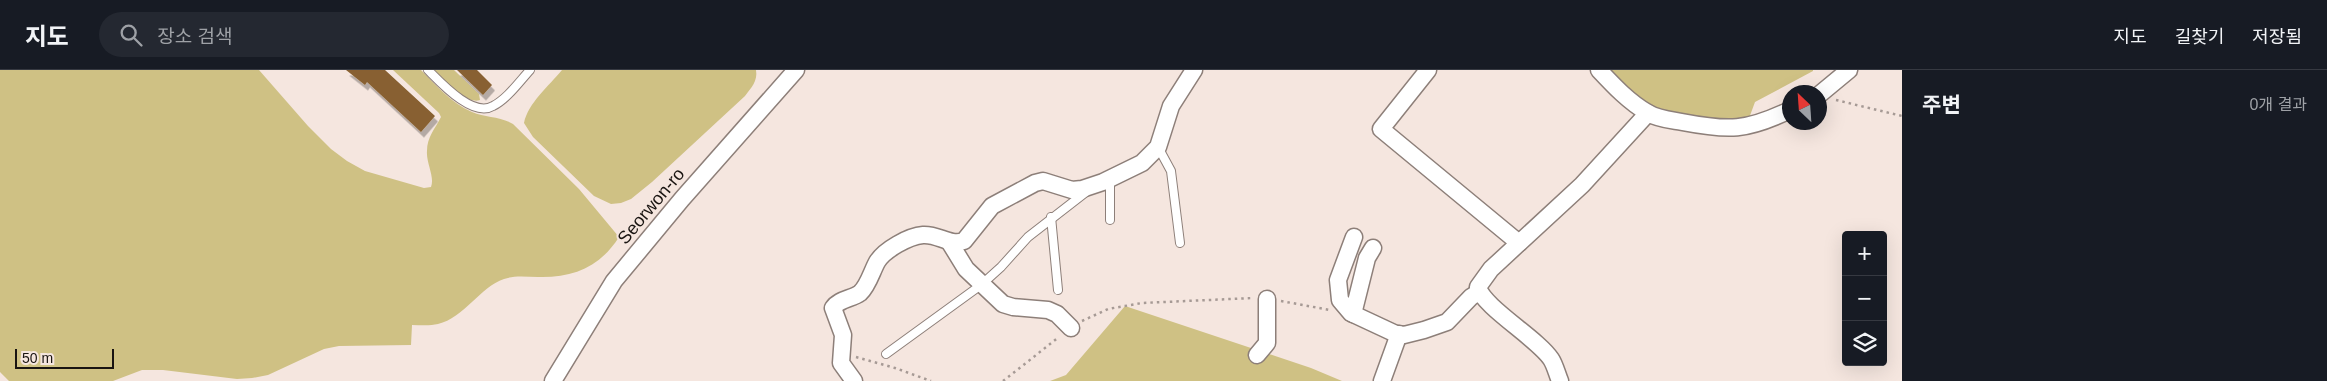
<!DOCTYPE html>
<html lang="ko">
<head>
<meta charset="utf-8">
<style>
	:root { --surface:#171b24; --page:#242831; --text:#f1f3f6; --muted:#9ea1a6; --line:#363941 }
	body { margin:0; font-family:Arial,"Noto Sans KR",sans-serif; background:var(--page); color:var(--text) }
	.controls { position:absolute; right:15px; bottom:15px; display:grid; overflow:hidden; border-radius:5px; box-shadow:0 5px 20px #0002 }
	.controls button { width:45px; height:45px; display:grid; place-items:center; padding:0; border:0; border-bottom:1px solid var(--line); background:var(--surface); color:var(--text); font:25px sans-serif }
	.compass { position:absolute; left:1782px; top:15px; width:45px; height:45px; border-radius:50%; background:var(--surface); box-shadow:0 5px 20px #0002; rotate:335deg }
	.scale { position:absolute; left:15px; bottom:12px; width:99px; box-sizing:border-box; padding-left:5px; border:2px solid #191411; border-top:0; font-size:14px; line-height:18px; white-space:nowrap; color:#191411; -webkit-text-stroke:4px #f5e6df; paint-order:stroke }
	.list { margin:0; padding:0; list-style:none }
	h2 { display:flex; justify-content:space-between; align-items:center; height:65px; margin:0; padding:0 20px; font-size:21px }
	h2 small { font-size:16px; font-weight:400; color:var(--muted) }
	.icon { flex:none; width:28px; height:28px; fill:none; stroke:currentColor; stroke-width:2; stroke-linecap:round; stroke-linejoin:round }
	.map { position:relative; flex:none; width:1902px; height:311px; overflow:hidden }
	header { display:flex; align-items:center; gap:30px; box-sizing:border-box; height:70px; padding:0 25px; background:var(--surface); border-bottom:1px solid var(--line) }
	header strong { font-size:24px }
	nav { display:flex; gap:28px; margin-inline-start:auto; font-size:18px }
	.search { width:350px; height:45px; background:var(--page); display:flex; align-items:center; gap:12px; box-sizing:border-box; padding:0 18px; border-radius:28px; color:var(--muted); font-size:19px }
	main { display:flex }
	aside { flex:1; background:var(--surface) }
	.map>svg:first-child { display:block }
	.green { fill:#cfc184 }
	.building { fill:#886130; filter:url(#shadow) }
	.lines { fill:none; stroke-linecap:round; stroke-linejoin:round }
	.service-casing { stroke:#8d7f79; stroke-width:10 }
	.minor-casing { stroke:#8d7f79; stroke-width:19 }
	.path { stroke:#a69a95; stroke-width:2.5; stroke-dasharray:2.5 4; stroke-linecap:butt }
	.service { stroke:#fff; stroke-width:8 }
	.minor { stroke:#fff; stroke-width:16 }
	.labels { text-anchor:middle; stroke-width:4; stroke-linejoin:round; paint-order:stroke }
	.street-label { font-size:18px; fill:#191411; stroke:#f5e6df }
</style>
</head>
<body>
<header>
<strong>지도</strong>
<div class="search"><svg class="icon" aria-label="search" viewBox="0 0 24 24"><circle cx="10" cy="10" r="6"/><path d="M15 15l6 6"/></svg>장소 검색</div>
<nav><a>지도</a><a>길찾기</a><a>저장됨</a></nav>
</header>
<main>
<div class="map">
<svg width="1902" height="311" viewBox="0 0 1902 311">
	<defs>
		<filter id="shadow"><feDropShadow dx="3" dy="5.5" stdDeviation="0" flood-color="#0004"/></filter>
	</defs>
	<rect width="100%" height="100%" fill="#f5e6df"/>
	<g class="green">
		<path d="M0,0H259L308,56L331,79L347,91L365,101L424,118L431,117C435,107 426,93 427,81C427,67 435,59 441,47L439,43L393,0H421C436,15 451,33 472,42C485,48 500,46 513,54L579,119L619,167C600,197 573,208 538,207C527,207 515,205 504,209C480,217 464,248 438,254C430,256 420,255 412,255L411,275L339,276L324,279L268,305L252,308L237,309L163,300H142L113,311H9L0,302Z"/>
		<path d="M434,0H454L479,24L480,30C466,35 443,9 434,0Z"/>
		<path d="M562,0H756C758,11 751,18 745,26L652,112L631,129L621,133L611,134L594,126L533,67L524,53C528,33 549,16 562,0Z"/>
		<path d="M1607,0H1813V1L1755,32L1748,51L1716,52L1657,39L1643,32Z"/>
		<path d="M1125,236L1311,298L1342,311H1050L1066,305Z"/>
	</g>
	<g class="building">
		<path d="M346,0H385L435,46L421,62L367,12L365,15Z"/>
		<path d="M457,0H477L492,15L483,25Z"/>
	</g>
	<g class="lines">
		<defs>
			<g id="service">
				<path d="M428,0C441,13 473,48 493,36C507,29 519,12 530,0"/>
				<path d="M1158,77L1171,101L1180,173"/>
				<path d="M1051,147L1058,220"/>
				<path d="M1110,150V109"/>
				<path d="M886,284L981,215L1001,197L1028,167L1086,122"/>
			</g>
			<g id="minor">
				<path d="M1428,0L1381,59L1519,173"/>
				<path d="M1599,0C1614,16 1629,32 1648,43C1658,49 1671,50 1682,52C1729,61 1746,61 1790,40"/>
				<path d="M1820,24L1849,0"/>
				<path d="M1354,167L1338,210L1340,230L1351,243L1396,264L1404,265L1424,260L1447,252L1471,227L1479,222"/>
				<path d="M950,173L966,199L1003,234L1013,237L1048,240L1057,244L1071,258"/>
				<path d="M1353,244L1367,188L1373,178"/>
				<path d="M1257,285L1267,273V229"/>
				<path d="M553,311L614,211L682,129L796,0"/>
				<path d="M854,311L841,293L843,265L833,238C839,229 852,229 860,223C868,216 872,201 877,192C884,180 909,166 923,165C939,164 949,176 964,171L992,136L1035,113L1043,111L1072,120L1082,119L1103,112L1142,93L1158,77L1171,36L1194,0"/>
				<path d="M1382,311L1399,264"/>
				<path d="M1560,311C1557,304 1555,295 1551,289C1537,268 1483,237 1478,217L1491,199L1582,115L1648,43"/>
			</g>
		</defs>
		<use href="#service" class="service-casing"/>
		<use href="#minor" class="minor-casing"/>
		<g class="path">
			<path d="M1836,30L1902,46"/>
			<path d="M1281,231L1330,240"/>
			<path d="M1082,251L1108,239L1142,233L1253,228"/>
			<path d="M856,287L895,298L931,311"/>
			<path d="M1003,311L1059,267"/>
		</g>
		<use href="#service" class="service"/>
		<use href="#minor" class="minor"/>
	</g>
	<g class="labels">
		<g class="street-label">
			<text transform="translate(651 136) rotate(-50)" y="6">Seorwon-ro</text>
		</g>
	</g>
</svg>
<div class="controls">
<button>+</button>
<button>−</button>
<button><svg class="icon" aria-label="layers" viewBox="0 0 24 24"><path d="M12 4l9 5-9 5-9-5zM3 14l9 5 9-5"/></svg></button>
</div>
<svg class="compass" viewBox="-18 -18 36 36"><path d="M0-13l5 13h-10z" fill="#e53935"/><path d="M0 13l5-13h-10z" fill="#9ea1a6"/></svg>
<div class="scale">50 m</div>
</div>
<aside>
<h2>주변<small>0개 결과</small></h2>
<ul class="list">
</ul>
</aside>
</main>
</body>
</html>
